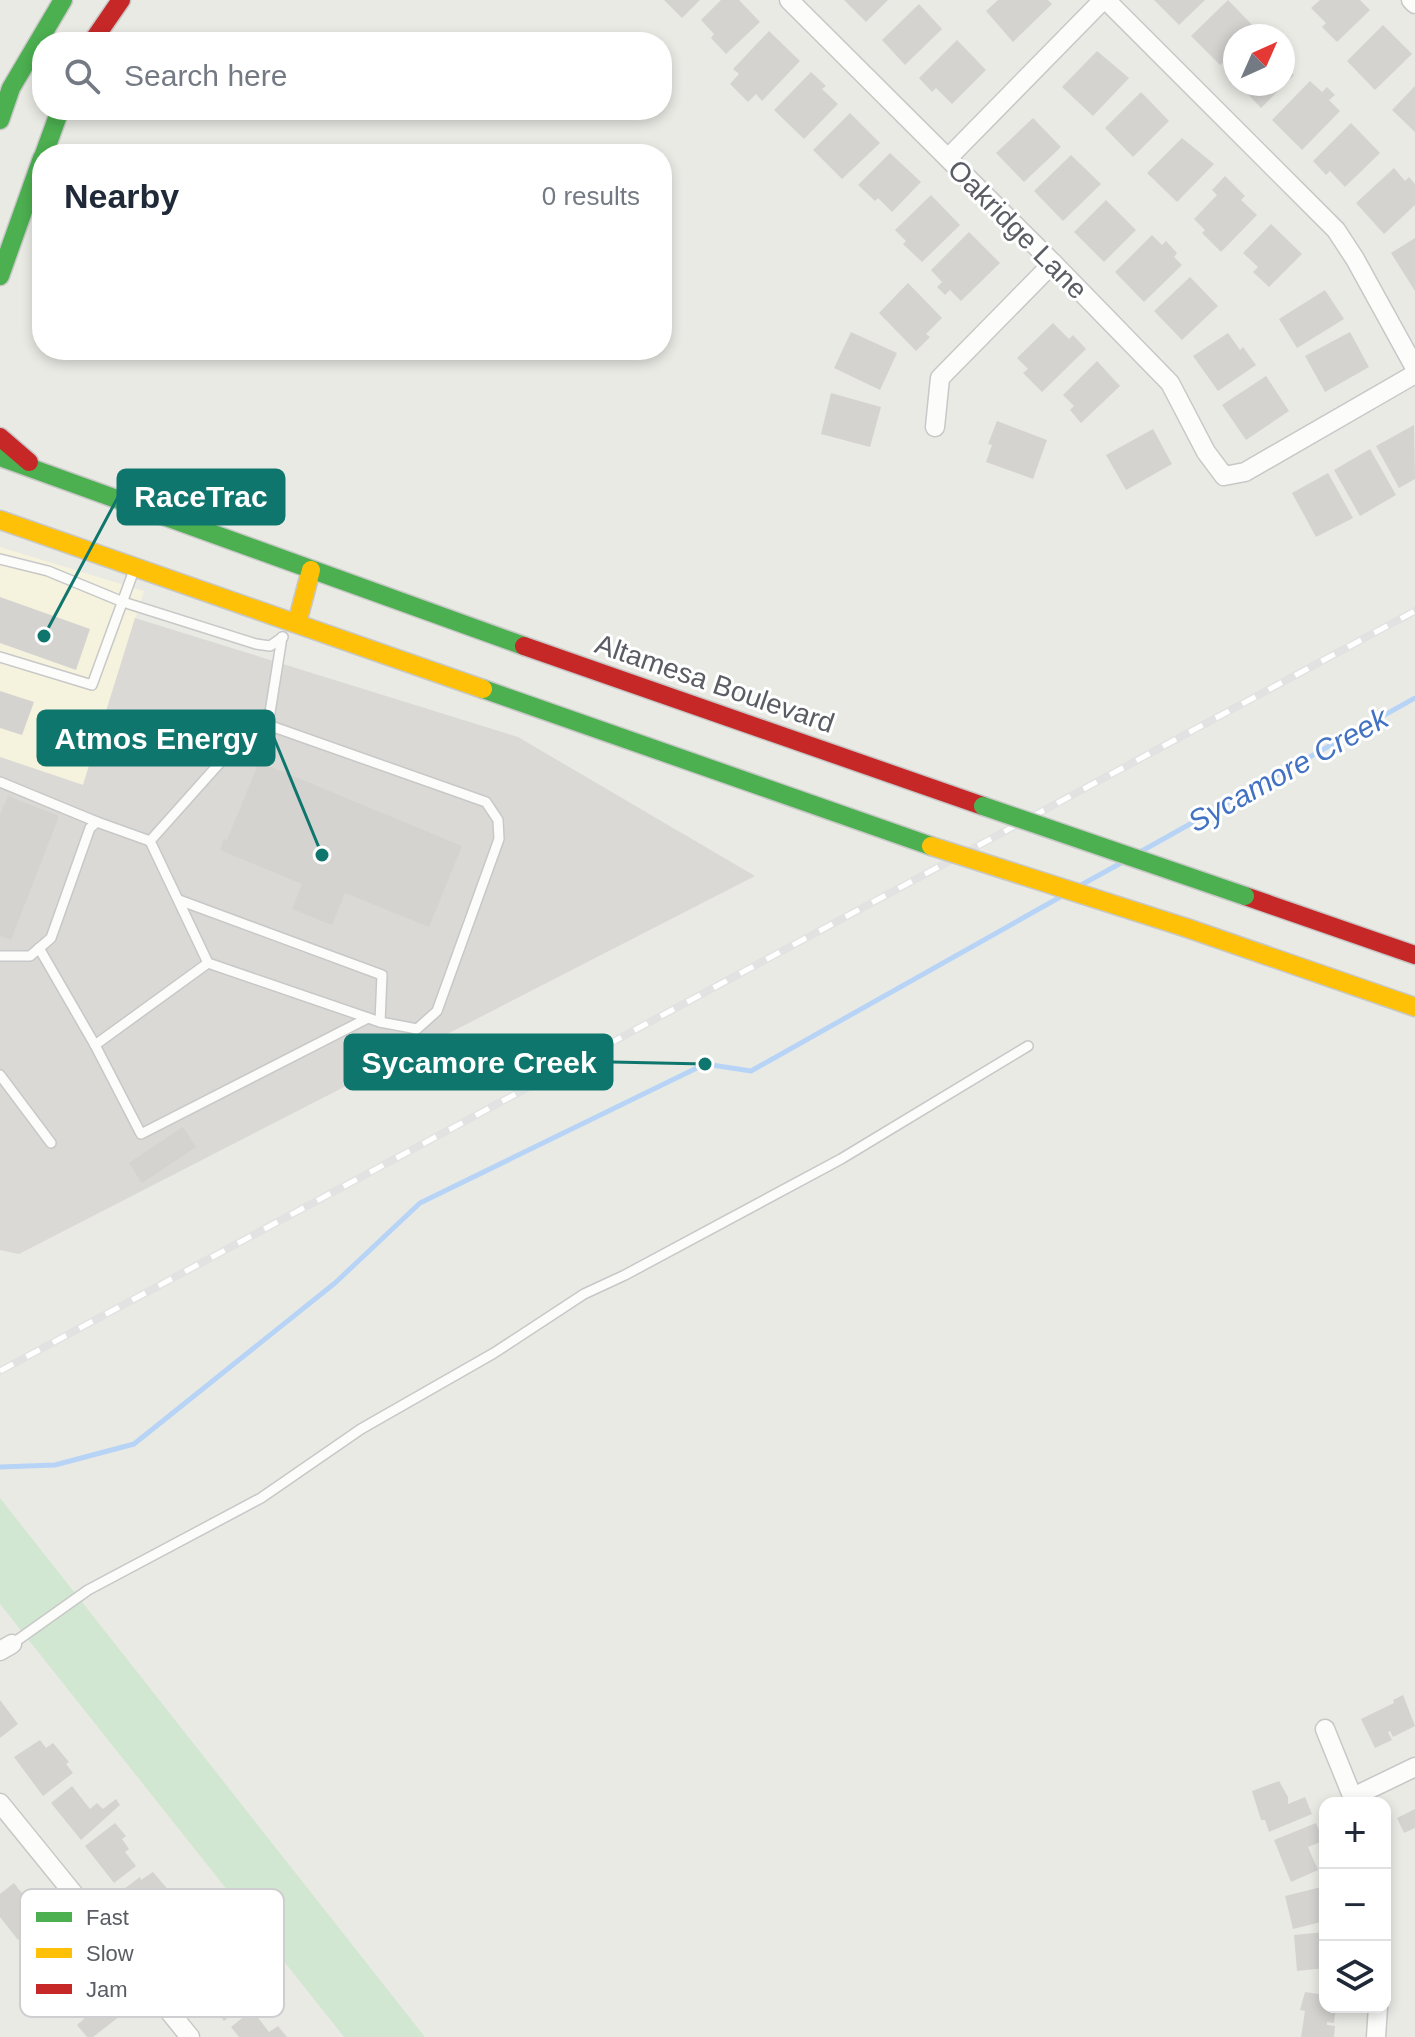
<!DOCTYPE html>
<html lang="en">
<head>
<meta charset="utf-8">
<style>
	:root { --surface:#fff; --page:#f6f6f7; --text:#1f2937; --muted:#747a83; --line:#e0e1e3 }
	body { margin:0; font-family:Arial,sans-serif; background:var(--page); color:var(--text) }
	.controls { position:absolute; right:24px; bottom:24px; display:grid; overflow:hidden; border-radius:16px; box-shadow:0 4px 12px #0003 }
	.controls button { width:72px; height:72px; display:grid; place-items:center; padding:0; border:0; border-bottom:2px solid var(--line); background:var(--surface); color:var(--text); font:40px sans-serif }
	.compass { position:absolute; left:1223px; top:24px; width:72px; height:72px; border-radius:50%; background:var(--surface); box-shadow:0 4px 12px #0003; rotate:45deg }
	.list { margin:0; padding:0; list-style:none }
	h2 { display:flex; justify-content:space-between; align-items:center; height:104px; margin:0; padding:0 32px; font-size:34px }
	h2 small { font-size:26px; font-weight:400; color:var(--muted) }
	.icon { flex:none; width:44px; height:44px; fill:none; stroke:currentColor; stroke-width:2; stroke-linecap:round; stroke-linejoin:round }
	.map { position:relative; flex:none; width:1415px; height:2037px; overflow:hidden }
	.search { position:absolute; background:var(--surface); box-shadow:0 4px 12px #0003; left:32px; top:32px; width:640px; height:88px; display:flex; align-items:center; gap:20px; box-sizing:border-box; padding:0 28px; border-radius:32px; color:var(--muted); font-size:30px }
	.panel { position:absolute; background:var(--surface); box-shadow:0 4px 12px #0003; left:32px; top:144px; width:640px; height:216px; border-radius:32px }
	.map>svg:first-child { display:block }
	.commercial { fill:#f5f2dd }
	.industrial { fill:#dad9d5 }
	.green { fill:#d2e7d2 }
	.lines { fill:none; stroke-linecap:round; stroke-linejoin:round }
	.stream { stroke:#b7d4f7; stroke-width:5 }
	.building { fill:#d4d3d0 }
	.lane-casing { stroke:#c7c8c7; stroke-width:12 }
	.street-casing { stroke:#c7c8c7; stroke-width:21 }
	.fast-casing { stroke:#c7c8c7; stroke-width:21 }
	.slow-casing { stroke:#c7c8c7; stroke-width:21 }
	.jam-casing { stroke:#c7c8c7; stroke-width:21 }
	.lane { stroke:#fcfcfb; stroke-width:9 }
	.street { stroke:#fcfcfb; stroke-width:18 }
	.fast { stroke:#4caf50; stroke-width:18 }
	.slow { stroke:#ffc107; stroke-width:18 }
	.jam { stroke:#c62828; stroke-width:18 }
	.rail-casing { stroke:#e2e2e2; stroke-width:8 }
	.rail { stroke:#fff; stroke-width:5; stroke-dasharray:15; stroke-linecap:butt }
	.fast-bridge-casing { stroke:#c7c8c7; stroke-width:21; stroke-linecap:butt }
	.slow-bridge-casing { stroke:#c7c8c7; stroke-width:21; stroke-linecap:butt }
	.fast-bridge { stroke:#4caf50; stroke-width:18 }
	.slow-bridge { stroke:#ffc107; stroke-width:18 }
	.labels { text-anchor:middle; stroke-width:6; stroke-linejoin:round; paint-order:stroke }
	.street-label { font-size:28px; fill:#5a5d63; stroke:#fff }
	.water-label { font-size:30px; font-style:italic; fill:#4372c2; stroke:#fff }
	.key { fill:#fff; stroke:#ceced0; stroke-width:2 }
	.key-label { font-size:22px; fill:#5a5d63 }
	.leader { fill:none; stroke:#0f766e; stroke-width:3 }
	.callout-dot { fill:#0f766e; stroke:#fff; stroke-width:3 }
	.callout { fill:#0f766e; stroke:#0f766e; stroke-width:3 }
	.callout-label { font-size:30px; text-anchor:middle; font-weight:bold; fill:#fff }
</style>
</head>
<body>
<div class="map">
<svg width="1415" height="2037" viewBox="0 0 1415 2037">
	<rect width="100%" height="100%" fill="#eaeae5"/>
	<path class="commercial" d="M0,547L144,591L83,785L0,757Z"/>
	<path class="industrial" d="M135,618L518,737L755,876L19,1254L0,1250V757L83,785Z"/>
	<path class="green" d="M0,1498L425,2037H344L0,1604Z"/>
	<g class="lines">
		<g class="stream">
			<path d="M1140,852L1415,698"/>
			<path d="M1081,885L1121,863"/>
			<path d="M0,1467L55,1465L134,1444L335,1283L420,1203L705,1064L751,1071L1062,896"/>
		</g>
	</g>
	<g class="building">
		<path d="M664,0H700L682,18Z"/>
		<path d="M721,0H739L760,22L726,54L711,38L714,34L701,20Z"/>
		<path d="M844,0H888L866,22Z"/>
		<path d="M998,0H1048L1052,4L1013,42L986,11Z"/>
		<path d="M1154,0H1205L1179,25Z"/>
		<path d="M1228,0L1257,30L1250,36H1235V51L1220,65L1191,36Z"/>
		<path d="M1320,0H1360L1370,10L1337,42L1322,27L1326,23L1311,8Z"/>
		<path d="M919,4L942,29L905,65L882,40Z"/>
		<path d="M1383,25L1412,54L1375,90L1347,61Z"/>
		<path d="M769,31L800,61L762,101L756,94L748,102L730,84L739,74L733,69Z"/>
		<path d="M957,40L986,70L952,104L936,88L932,92L919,78Z"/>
		<path d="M1097,51L1129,78L1093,116L1062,87Z"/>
		<path d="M1283,64L1294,75L1261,108L1238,84H1283Z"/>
		<path d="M811,72L826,86L822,89L838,104L804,139L774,110Z"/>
		<path d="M1310,81L1322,92L1327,87L1335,95L1329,100L1340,111L1302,150L1272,120Z"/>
		<path d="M1415,86V132L1392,110Z"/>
		<path d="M1141,92L1169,121L1133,157L1105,128Z"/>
		<path d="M850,113L880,143L842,179L813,150Z"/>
		<path d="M1033,118L1061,147L1024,182L996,153Z"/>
		<path d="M1351,123L1380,153L1345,187L1330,171L1326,175L1313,161Z"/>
		<path d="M1182,138L1214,164L1177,202L1147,173Z"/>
		<path d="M890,153L921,182L892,212L878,198L875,201L858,185Z"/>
		<path d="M1071,155L1101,184L1063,221L1034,191Z"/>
		<path d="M1394,168L1405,181L1409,177L1415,184V205L1384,234L1356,203Z"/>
		<path d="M1225,176L1245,196L1241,200L1257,215L1221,252L1202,233L1205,230L1194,219L1217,195L1212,190Z"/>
		<path d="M931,195L960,225L922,262L903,244L906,241L895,230Z"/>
		<path d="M1106,200L1136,230L1104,262L1074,232Z"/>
		<path d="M1271,224L1302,254L1269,287L1253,272L1258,267L1243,253Z"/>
		<path d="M969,232L1000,263L961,301L950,290L945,295L937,287L942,282L931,270Z"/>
		<path d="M1152,235L1162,245L1166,241L1177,253L1174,257L1182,265L1144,302L1115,272Z"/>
		<path d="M1415,238V291L1391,253Z"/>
		<path d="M1190,277L1218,306L1182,340L1154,311Z"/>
		<path d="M908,283L942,318L926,334L930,337L916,351L879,313Z"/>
		<path d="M1325,290L1344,319L1297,348L1279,319Z"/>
		<path d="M1053,323L1069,339L1073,335L1086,349L1042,392L1023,373L1028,369L1017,358Z"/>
		<path d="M851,332L897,353L880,390L834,368Z"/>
		<path d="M1350,332L1369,367L1325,392L1305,356Z"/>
		<path d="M1228,333L1240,350L1243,347L1256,365L1218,391L1193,356Z"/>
		<path d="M1097,361L1120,386L1081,423L1070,410L1074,406L1063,395Z"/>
		<path d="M1266,376L1289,411L1246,440L1222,405Z"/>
		<path d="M831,393L881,407L870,447L821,434Z"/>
		<path d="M997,421L1047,440L1033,479L986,462L992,445L988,444Z"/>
		<path d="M1414,425L1415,479L1399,488L1376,446Z"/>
		<path d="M1153,429L1172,464L1126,490L1106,455Z"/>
		<path d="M1370,449L1396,495L1360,516L1334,470Z"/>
		<path d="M1328,473L1353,518L1316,537L1292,493Z"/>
		<path d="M0,597L90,629L76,670L0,643Z"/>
		<path d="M0,691L34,702L22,735L0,728Z"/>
		<path d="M259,762L462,846L429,927L345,893L332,925L292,909L302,884L220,850L224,839L227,840Z"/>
		<path d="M8,796L59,816L11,940L0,936V815Z"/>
		<path d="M183,1127L196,1147L142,1183L129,1163Z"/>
		<path d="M1403,1695L1415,1726L1393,1737L1390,1731L1388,1732L1392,1740L1375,1748L1361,1719L1394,1703L1393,1700Z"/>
		<path d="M0,1700L18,1724L0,1738Z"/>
		<path d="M40,1740L46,1748L53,1743L69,1762L66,1764L73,1773L43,1796L14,1757Z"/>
		<path d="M1279,1781L1288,1797V1804L1305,1797L1312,1814L1269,1832L1265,1820H1261L1252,1791Z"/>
		<path d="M72,1786L90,1809L97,1803L103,1809L116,1799L120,1805L81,1840L51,1803Z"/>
		<path d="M1415,1809V1828L1404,1833L1397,1818Z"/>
		<path d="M115,1823L126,1836L122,1839L129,1849L125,1852L136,1866L114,1883L85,1846Z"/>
		<path d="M1316,1823L1323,1841L1308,1847L1318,1870L1291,1882L1274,1840Z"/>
		<path d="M153,1872L182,1906L149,1929L120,1892L140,1877L141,1880Z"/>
		<path d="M14,1883L25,1897L22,1899L40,1923L18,1940L0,1917V1894Z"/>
		<path d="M1325,1886V1921L1293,1929L1285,1896Z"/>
		<path d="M1325,1932V1968L1297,1971L1294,1935Z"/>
		<path d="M227,1958L256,1995L224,2021L211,2004L224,1993L208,1972Z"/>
		<path d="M88,1980L120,2016L93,2037H87L77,2025L84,2019L67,1997Z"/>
		<path d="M1305,1992L1325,1995V2007H1336L1334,2023L1327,2022V2025L1335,2026L1334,2037H1301L1305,2011L1300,2010Z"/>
		<path d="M252,2010L269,2032L278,2026L287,2037H239L231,2027Z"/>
	</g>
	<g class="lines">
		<defs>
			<g id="lane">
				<path d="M0,559L48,571L123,602L256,644L270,646L283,637"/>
				<path d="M0,657L92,685L134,570"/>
				<path d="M268,725L250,729L150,841L208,963L380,1022L417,1029L437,1011L499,839L498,820L486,802L268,725L282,637"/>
				<path d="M0,782L97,822"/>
				<path d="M179,900L382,975L380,1022"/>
				<path d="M39,948L95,1045L208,963"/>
				<path d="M0,956H30L51,938L90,828L97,822L150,841"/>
				<path d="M95,1045L141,1134L368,1018"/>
				<path d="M0,1075L51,1143"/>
				<path d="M12,1644L88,1590L261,1498L361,1429L494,1353L584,1294L625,1275L841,1159L1028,1046"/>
			</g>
			<g id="street">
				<path d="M789,0L1053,263L1170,383L1206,452L1224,476L1245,472L1415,374"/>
				<path d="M1106,0L1336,230L1355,259L1415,368"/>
				<path d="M1411,0L1415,4"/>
				<path d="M948,158L1103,0"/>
				<path d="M935,427L940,378L1053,263"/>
				<path d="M0,1651L12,1644"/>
				<path d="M1325,1729L1355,1803"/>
				<path d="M1353,1797L1415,1767"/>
				<path d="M0,1803L190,2037"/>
				<path d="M1376,2037L1378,2007"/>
			</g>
			<g id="fast">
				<path d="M0,120L11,88L63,0"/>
				<path d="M44,154L60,110"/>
				<path d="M0,276L42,158"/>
				<path d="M0,457L524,646"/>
				<path d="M483,689L931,846"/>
			</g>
			<g id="slow">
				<path d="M0,520L483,689"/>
				<path d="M297,623L311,570"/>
				<path d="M1187,928L1415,1007"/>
			</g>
			<g id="jam">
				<path d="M92,42L121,0"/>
				<path d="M0,437L29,462"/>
				<path d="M524,646L983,806"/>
				<path d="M1245,896L1415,955"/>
			</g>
		</defs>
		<use href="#lane" class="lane-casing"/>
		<use href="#street" class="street-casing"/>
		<use href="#fast" class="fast-casing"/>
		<use href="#slow" class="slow-casing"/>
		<use href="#jam" class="jam-casing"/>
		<use href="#lane" class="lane"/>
		<use href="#street" class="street"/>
		<use href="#fast" class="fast"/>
		<use href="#slow" class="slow"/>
		<use href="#jam" class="jam"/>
		<defs>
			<path id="rail" d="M0,1371L1415,611"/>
		</defs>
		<use href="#rail" class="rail-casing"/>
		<use href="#rail" class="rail"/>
		<defs>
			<path id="fast-bridge" d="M983,806L1245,896"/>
			<path id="slow-bridge" d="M931,846L1187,928"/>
		</defs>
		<use href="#fast-bridge" class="fast-bridge-casing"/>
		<use href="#slow-bridge" class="slow-bridge-casing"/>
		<use href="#fast-bridge" class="fast-bridge"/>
		<use href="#slow-bridge" class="slow-bridge"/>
	</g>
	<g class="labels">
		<g class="street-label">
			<text transform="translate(1018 229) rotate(45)" y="10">Oakridge Lane</text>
			<text transform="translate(715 683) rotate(19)" y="10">Altamesa Boulevard</text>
		</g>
		<g class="water-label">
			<text transform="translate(1288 770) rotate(-29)" y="10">Sycamore Creek</text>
		</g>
	</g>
	<rect x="20" y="1889" width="264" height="128" rx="12" class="key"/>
	<rect x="36" y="1912" width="36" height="10" fill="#4caf50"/>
	<rect x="36" y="1948" width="36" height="10" fill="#ffc107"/>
	<rect x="36" y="1984" width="36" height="10" fill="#c62828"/>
	<g class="key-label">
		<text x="86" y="1925">Fast</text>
		<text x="86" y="1961">Slow</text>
		<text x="86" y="1997">Jam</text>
	</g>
	<path class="leader" d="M44 636L118 497M322 855L274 738M705 1064L612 1062"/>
	<g class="callout-dot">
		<circle cx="44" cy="636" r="8"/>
		<circle cx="322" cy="855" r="8"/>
		<circle cx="705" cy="1064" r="8"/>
	</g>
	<g class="callout">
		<rect x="118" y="470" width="166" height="54" rx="8"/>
		<rect x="38" y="711" width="236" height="54" rx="8"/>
		<rect x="345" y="1035" width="267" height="54" rx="8"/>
	</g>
	<g class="callout-label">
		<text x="201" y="507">RaceTrac</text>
		<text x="156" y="749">Atmos Energy</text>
		<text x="479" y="1073">Sycamore Creek</text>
	</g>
</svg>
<div class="controls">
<button>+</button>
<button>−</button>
<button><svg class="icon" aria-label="layers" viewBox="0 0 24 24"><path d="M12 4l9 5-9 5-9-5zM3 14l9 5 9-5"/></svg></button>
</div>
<svg class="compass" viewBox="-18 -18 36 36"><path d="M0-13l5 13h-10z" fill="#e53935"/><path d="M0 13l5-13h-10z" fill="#747a83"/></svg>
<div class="search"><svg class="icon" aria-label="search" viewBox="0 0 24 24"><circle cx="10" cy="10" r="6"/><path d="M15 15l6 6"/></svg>Search here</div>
<section class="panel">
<h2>Nearby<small>0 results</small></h2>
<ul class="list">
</ul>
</section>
</div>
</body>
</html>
